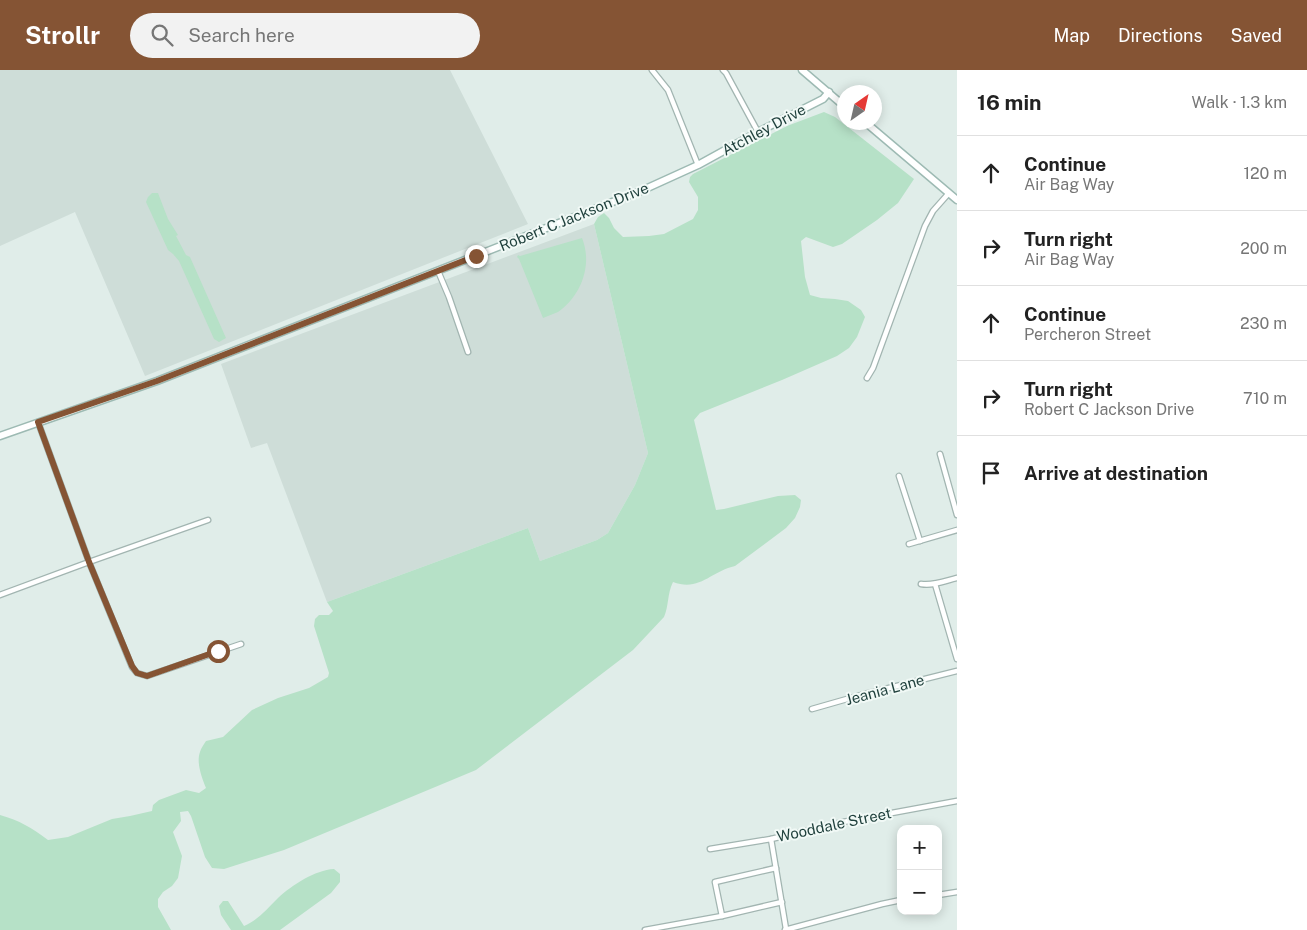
<!DOCTYPE html>
<html lang="en">
<head>
<meta charset="utf-8">
<style>
	:root { --surface:#fff; --page:#f2f2f2; --text:#222; --muted:#767676; --line:#e0e0e0; --accent:#855434 }
	body { margin:0; font-family:"Public Sans",sans-serif; background:var(--page); color:var(--text) }
	.controls { position:absolute; right:15px; bottom:15px; display:grid; overflow:hidden; border-radius:10px; box-shadow:0 2px 12px #0003 }
	.controls button { width:45px; height:45px; display:grid; place-items:center; padding:0; border:0; border-bottom:1px solid var(--line); background:var(--surface); color:var(--text); font:25px sans-serif }
	.compass { position:absolute; left:837px; top:15px; width:45px; height:45px; border-radius:50%; background:var(--surface); box-shadow:0 2px 12px #0003; rotate:34deg }
	.stop { position:absolute; width:15px; height:15px; margin:-11px; border:4px solid #855434; border-radius:50%; background:#fff }
	.stop.end { background:#855434; border-color:#fff; box-shadow:0 1px 5px #0008 }
	.list { margin:0; padding:0; list-style:none }
	h2 { display:flex; justify-content:space-between; align-items:center; height:65px; margin:0; padding:0 20px; font-size:21px }
	h2 small { font-size:16px; font-weight:400; color:var(--muted) }
	.list li { display:grid; grid-template-columns:32px 1fr auto; gap:15px; align-items:center; box-sizing:border-box; height:75px; padding:0 20px; border-top:1px solid var(--line) }
	.list b { display:block; font-size:19px; white-space:nowrap }
	.list p { margin:0; font-size:16px; white-space:nowrap; color:var(--muted) }
	.list em { font-size:16px; font-style:normal; color:var(--muted) }
	.icon { flex:none; width:28px; height:28px; fill:none; stroke:currentColor; stroke-width:2; stroke-linecap:round; stroke-linejoin:round }
	.map { position:relative; flex:none; width:957px; height:860px; overflow:hidden }
	header { display:flex; align-items:center; gap:30px; box-sizing:border-box; height:70px; padding:0 25px; background:var(--accent); color:#fff }
	header strong { font-size:24px }
	nav { display:flex; gap:28px; margin-inline-start:auto; font-size:18px }
	.search { width:350px; height:45px; background:var(--page); display:flex; align-items:center; gap:12px; box-sizing:border-box; padding:0 18px; border-radius:28px; color:var(--muted); font-size:19px }
	main { display:flex }
	aside { flex:1; background:var(--surface) }
	.map>svg:first-child { display:block }
	.built { fill:#ceddd8 }
	.green { fill:#b6e1c7 }
	.lines { fill:none; stroke-linecap:round; stroke-linejoin:round }
	.street-casing { stroke:#a2b5b1; stroke-width:7 }
	.secondary-casing { stroke:#9dbab3; stroke-width:9 }
	.street { stroke:#fff; stroke-width:4.5 }
	.secondary { stroke:#fff; stroke-width:6 }
	.route { stroke:#855434; stroke-width:6 }
	.labels { text-anchor:middle; stroke-width:4; stroke-linejoin:round; paint-order:stroke }
	.street-label { font-size:15px; fill:#1e3f3b; stroke:#f1f9f6 }
</style>
</head>
<body>
<header>
<strong>Strollr</strong>
<div class="search"><svg class="icon" aria-label="search" viewBox="0 0 24 24"><circle cx="10" cy="10" r="6"/><path d="M15 15l6 6"/></svg>Search here</div>
<nav><a>Map</a><a>Directions</a><a>Saved</a></nav>
</header>
<main>
<div class="map">
<svg width="957" height="860" viewBox="0 0 957 860">
	<rect width="100%" height="100%" fill="#e0ede9"/>
	<g class="built">
		<path d="M0,0H450L528,154L145,306L75,142L0,176Z"/>
		<path d="M594,154L648,383L635,415L608,463L597,470L540,491L528,458L327,532L267,373L251,378L221,294Z"/>
	</g>
	<g class="green">
		<path d="M824,42L835,47L914,109L898,133L877,150L842,174L833,177L806,167L801,171L805,207L810,225L821,228L835,229L848,231L861,240L865,247L857,267L849,278L837,286L782,310L700,343L694,350L716,440L724,439L778,426L795,425L801,430L800,437L795,448L786,458L735,496C711,501 700,522 673,512C667,524 669,536 664,547L633,580L476,700L284,780L224,799L212,798L205,787L191,746L188,741L180,742L181,751L173,762L182,786L178,808L172,816L163,822L158,829V837L171,860H0V745C20,751 31,757 48,770L68,767L112,749L130,746L152,741L153,735L159,730L186,720L199,723L206,718C202,708 196,693 200,682C201,678 204,674 206,671L223,667L252,640L278,628L309,618L328,607L329,603L314,556L315,549L319,545H329L333,541L327,532L528,458L540,491L597,470L608,463L635,415L648,383L594,154L598,147L604,143L609,148L614,158L623,167L649,166L664,164L693,149L698,140V127L689,112L690,107L693,104L787,56Z"/>
		<path d="M152,123H158L168,149L178,165L176,166L186,185L190,187L226,268L219,272L214,269L179,191L173,184L168,180L146,132L148,127Z"/>
		<path d="M582,168C593,195 581,226 558,242C553,244 548,246 543,248L519,189L517,187L518,185L520,186Z"/>
		<path d="M334,799L340,804V812L331,823L280,860H231L221,845L219,836L223,831H228L244,856C258,850 267,839 278,828C292,815 315,800 334,799Z"/>
	</g>
	<g class="lines">
		<defs>
			<g id="street">
				<path d="M652,0L668,20L698,95"/>
				<path d="M723,0L726,3L758,62"/>
				<path d="M438,201L449,227L468,282"/>
				<path d="M867,308L873,298L925,156L933,141L949,123"/>
				<path d="M38,352L89,492L132,597L137,603L147,606L241,574"/>
				<path d="M940,384L957,445"/>
				<path d="M899,406L920,471"/>
				<path d="M909,474L957,460"/>
				<path d="M921,514C933,516 945,511 957,508"/>
				<path d="M935,514L957,589"/>
				<path d="M0,525L89,492L208,450"/>
				<path d="M812,639L861,625L957,601"/>
				<path d="M771,769L786,859"/>
				<path d="M710,779L771,769L843,752L957,731"/>
				<path d="M938,825L957,822"/>
				<path d="M722,846L715,812L776,798"/>
				<path d="M645,860L722,846L782,832"/>
				<path d="M785,860L882,834L901,830"/>
			</g>
			<g id="secondary">
				<path d="M802,0L844,36"/>
				<path d="M865,52L957,130"/>
				<path d="M0,366L157,311L643,120L698,95L758,62L823,29L829,22"/>
			</g>
		</defs>
		<use href="#street" class="street-casing"/>
		<use href="#secondary" class="secondary-casing"/>
		<use href="#street" class="street"/>
		<use href="#secondary" class="secondary"/>
	</g>
	<g class="lines">
		<path class="route" d="M218,581L147,606L137,603L132,596L89,492L38,352L157,311L476,186"/>
	</g>
	<g class="labels">
		<g class="street-label">
			<text transform="translate(764 60) rotate(-28)" y="5">Atchley Drive</text>
			<text transform="translate(574 147) rotate(-22)" y="5">Robert C Jackson Drive</text>
			<text transform="translate(885 620) rotate(-15)" y="5">Jeania Lane</text>
			<text transform="translate(834 755) rotate(-12)" y="5">Wooddale Street</text>
		</g>
	</g>
</svg>
<div class="controls">
<button>+</button>
<button>−</button>
</div>
<svg class="compass" viewBox="-18 -18 36 36"><path d="M0-13l5 13h-10z" fill="#e53935"/><path d="M0 13l5-13h-10z" fill="#767676"/></svg>
<div class="stop" style="left:218px;top:581px"></div>
<div class="stop end" style="left:476px;top:186px"></div>
</div>
<aside>
<h2>16 min<small>Walk · 1.3 km</small></h2>
<ul class="list">
<li><svg class="icon" aria-label="ahead" viewBox="0 0 24 24"><path d="M12 20V5M6 11l6-6 6 6"/></svg><div><b>Continue</b><p>Air Bag Way</p></div><em>120 m</em></li>
<li><svg class="icon" aria-label="right" viewBox="0 0 24 24"><path d="M7 20v-9h11M14 6l5 5-5 5"/></svg><div><b>Turn right</b><p>Air Bag Way</p></div><em>200 m</em></li>
<li><svg class="icon" aria-label="ahead" viewBox="0 0 24 24"><path d="M12 20V5M6 11l6-6 6 6"/></svg><div><b>Continue</b><p>Percheron Street</p></div><em>230 m</em></li>
<li><svg class="icon" aria-label="right" viewBox="0 0 24 24"><path d="M7 20v-9h11M14 6l5 5-5 5"/></svg><div><b>Turn right</b><p>Robert C Jackson Drive</p></div><em>710 m</em></li>
<li><svg class="icon" aria-label="arrive" viewBox="0 0 24 24"><path d="M6 21V4h12l-3 4 3 4H6"/></svg><div><b>Arrive at destination</b></div></li>
</ul>
</aside>
</main>
</body>
</html>
